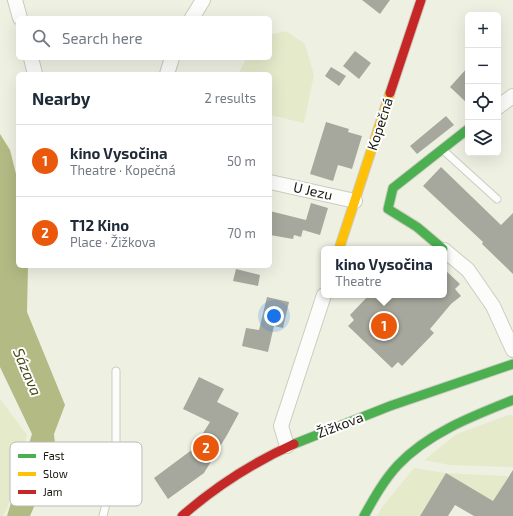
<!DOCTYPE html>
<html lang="en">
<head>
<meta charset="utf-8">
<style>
	:root { --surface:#fff; --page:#f2f2f3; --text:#1f2937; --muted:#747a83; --line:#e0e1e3; --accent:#ea580c }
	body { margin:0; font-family:"Exo 2",sans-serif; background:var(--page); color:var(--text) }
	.controls { position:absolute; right:12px; top:12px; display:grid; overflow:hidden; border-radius:6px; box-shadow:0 4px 16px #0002 }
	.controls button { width:36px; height:36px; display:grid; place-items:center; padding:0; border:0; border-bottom:1px solid var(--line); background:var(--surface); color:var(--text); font:20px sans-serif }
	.you { position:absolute; left:274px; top:316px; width:14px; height:14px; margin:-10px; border:3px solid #fff; border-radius:50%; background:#1a73e8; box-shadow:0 0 0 6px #1a73e833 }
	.badge { display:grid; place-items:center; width:26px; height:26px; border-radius:50%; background:var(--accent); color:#fff; font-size:13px; font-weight:700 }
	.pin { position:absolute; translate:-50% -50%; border:2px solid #fff; box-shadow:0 1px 4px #0006 }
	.popup { position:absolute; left:321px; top:246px; width:126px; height:52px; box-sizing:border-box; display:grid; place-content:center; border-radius:6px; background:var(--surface); filter:drop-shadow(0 1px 3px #0005); font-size:13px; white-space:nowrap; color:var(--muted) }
	.popup b { font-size:15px; color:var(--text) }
	.popup::after { content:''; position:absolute; left:50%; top:100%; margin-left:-8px; border:8px solid transparent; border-top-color:var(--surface) }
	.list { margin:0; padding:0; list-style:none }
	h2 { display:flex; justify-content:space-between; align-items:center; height:52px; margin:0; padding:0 16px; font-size:17px }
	h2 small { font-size:13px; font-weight:400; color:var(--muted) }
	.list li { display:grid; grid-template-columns:26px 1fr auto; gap:12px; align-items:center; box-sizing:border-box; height:72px; padding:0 16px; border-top:1px solid var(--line) }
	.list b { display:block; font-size:15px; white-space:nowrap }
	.list p { margin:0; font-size:13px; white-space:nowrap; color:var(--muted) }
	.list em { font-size:13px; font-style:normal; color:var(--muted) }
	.icon { flex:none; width:22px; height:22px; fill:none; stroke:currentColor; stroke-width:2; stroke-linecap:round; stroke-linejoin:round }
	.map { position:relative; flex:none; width:513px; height:516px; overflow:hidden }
	.search { position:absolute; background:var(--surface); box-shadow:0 4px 16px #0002; left:16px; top:16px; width:256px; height:44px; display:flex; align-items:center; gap:10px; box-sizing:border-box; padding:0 14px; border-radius:6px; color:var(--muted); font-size:15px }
	.panel { position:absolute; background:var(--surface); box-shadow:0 4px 16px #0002; left:16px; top:72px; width:256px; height:196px; border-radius:6px }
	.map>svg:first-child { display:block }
	.green { fill:#e5eacb }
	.water { fill:#b3ba84 }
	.pier { fill:#eef1e2 }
	.building { fill:#a6a89d }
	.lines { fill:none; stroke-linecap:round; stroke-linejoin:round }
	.lane-casing { stroke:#caccc1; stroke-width:9 }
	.street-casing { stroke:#caccc1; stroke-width:16 }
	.fast-casing { stroke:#caccc1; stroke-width:11 }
	.slow-casing { stroke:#caccc1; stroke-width:11 }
	.jam-casing { stroke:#caccc1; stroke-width:11 }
	.lane { stroke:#fcfdfb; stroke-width:7 }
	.street { stroke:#fcfdfb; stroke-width:14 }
	.fast { stroke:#4caf50; stroke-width:9 }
	.slow { stroke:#ffc107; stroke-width:9 }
	.jam { stroke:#c62828; stroke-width:9 }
	.labels { text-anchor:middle; stroke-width:4; stroke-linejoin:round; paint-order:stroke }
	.street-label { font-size:14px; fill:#16170e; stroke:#fff }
	.water-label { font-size:15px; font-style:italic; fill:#484d17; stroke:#fff }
	.key { fill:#fff; stroke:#b9b9b7; stroke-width:1 }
	.key-label { font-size:11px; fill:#16170e }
</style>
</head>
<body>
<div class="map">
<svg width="513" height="516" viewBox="0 0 513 516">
	<rect width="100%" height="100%" fill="#eef1e2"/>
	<g class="green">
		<path d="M286,31L305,44L314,75L304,123L270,115V74H238L247,58H270V35Z"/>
		<path d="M0,399L27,435L8,506L3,516H0Z"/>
		<path d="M508,415H513V467L449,465L424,460L457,434Z"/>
		<path d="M414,468L446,473L506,476L508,477L492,504L476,491L446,473L420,516H377L382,507Z"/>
	</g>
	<path class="water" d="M0,134L10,150L18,182V266H28L27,312L65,405L54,434L57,465L40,493L30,516H7L32,434L0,367Z"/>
	<path class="pier" d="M12,491L40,498L37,504L10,498Z"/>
	<g class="building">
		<path d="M362,0H390L380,14Z"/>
		<path d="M355,51L371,63L359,79L343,66Z"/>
		<path d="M331,67L346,76L339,86L325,76Z"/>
		<path d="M468,67V104L450,87Z"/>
		<path d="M446,116L454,125L417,154L410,146Z"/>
		<path d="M326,122L349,129L348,132L362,136L352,169L338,165L333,181L310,174Z"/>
		<path d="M441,167L501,225L513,213V274L482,244L483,242L423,186Z"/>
		<path d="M311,203L328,208L320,235L303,230L301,237L294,235L293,239L270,235V211L306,220Z"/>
		<path d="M236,269L260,275L258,286L233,281Z"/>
		<path d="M444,269L460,284L455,289L461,296L451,304L430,329L434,333L402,366L398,362L392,368L348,326L354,320L350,315L369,295H444Z"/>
		<path d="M267,297L289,302L283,328L274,326L268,352L242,346L246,328L259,330Z"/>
		<path d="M199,377L224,389L217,402L239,413L227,435L204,473L168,499L154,478L193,449L210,422L183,409Z"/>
		<path d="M513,470V516H474L455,505L448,516H420L446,473L493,501Z"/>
	</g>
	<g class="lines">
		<defs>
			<g id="lane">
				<path d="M443,150L497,199"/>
				<path d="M103,516L116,463V371"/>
			</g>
			<g id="street">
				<path d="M15,0L20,18"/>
				<path d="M192,18L203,0"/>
				<path d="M31,58L35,74"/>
				<path d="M167,74L172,58"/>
				<path d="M498,107L513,96"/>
				<path d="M270,182L355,201"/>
				<path d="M444,250L468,270L493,306L513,350"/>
				<path d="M287,446L281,426L324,295"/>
			</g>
			<g id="fast">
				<path d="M443,249L417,227L388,209L393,188L468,129"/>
				<path d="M294,444L390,406L513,364"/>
				<path d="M364,516C374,498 384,480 398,465C428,433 473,416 513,400"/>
			</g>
			<path id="slow" d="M339,249L390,93"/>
			<g id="jam">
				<path d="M390,93L421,0"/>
				<path d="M182,516C216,486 252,463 294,444"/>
			</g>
		</defs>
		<use href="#lane" class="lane-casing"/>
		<use href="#street" class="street-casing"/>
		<use href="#fast" class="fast-casing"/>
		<use href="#slow" class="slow-casing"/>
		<use href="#jam" class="jam-casing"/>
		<use href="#lane" class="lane"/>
		<use href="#street" class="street"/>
		<use href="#fast" class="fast"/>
		<use href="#slow" class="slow"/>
		<use href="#jam" class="jam"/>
	</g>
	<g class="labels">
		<g class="street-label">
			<text transform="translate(380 124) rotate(-72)" y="5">Kopečná</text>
			<text transform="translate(313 191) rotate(13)" y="5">U Jezu</text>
			<text transform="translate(340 425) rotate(-21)" y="5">Žižkova</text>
		</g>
		<g class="water-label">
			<text transform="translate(27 372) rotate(67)" y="5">Sázava</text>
		</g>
	</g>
	<rect x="10" y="442" width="132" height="64" rx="6" class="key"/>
	<rect x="18" y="454" width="18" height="4" fill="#4caf50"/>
	<rect x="18" y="472" width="18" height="4" fill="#ffc107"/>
	<rect x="18" y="490" width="18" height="4" fill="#c62828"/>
	<g class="key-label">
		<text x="43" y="460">Fast</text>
		<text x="43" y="478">Slow</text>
		<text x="43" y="496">Jam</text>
	</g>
</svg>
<div class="controls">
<button>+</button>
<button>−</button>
<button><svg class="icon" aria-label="locate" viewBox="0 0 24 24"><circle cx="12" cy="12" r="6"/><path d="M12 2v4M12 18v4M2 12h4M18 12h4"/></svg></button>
<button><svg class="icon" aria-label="layers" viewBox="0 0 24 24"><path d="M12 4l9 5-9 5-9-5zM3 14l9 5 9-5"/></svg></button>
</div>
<div class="you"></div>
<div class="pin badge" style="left:384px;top:326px">1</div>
<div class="popup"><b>kino Vysočina</b>Theatre</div>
<div class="pin badge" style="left:206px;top:448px">2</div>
<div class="search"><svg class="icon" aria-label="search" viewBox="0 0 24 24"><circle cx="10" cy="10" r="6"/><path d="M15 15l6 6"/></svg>Search here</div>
<section class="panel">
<h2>Nearby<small>2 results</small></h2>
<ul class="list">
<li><span class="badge">1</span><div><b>kino Vysočina</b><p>Theatre · Kopečná</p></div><em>50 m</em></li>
<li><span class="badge">2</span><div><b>T12 Kino</b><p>Place · Žižkova</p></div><em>70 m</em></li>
</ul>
</section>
</div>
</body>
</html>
